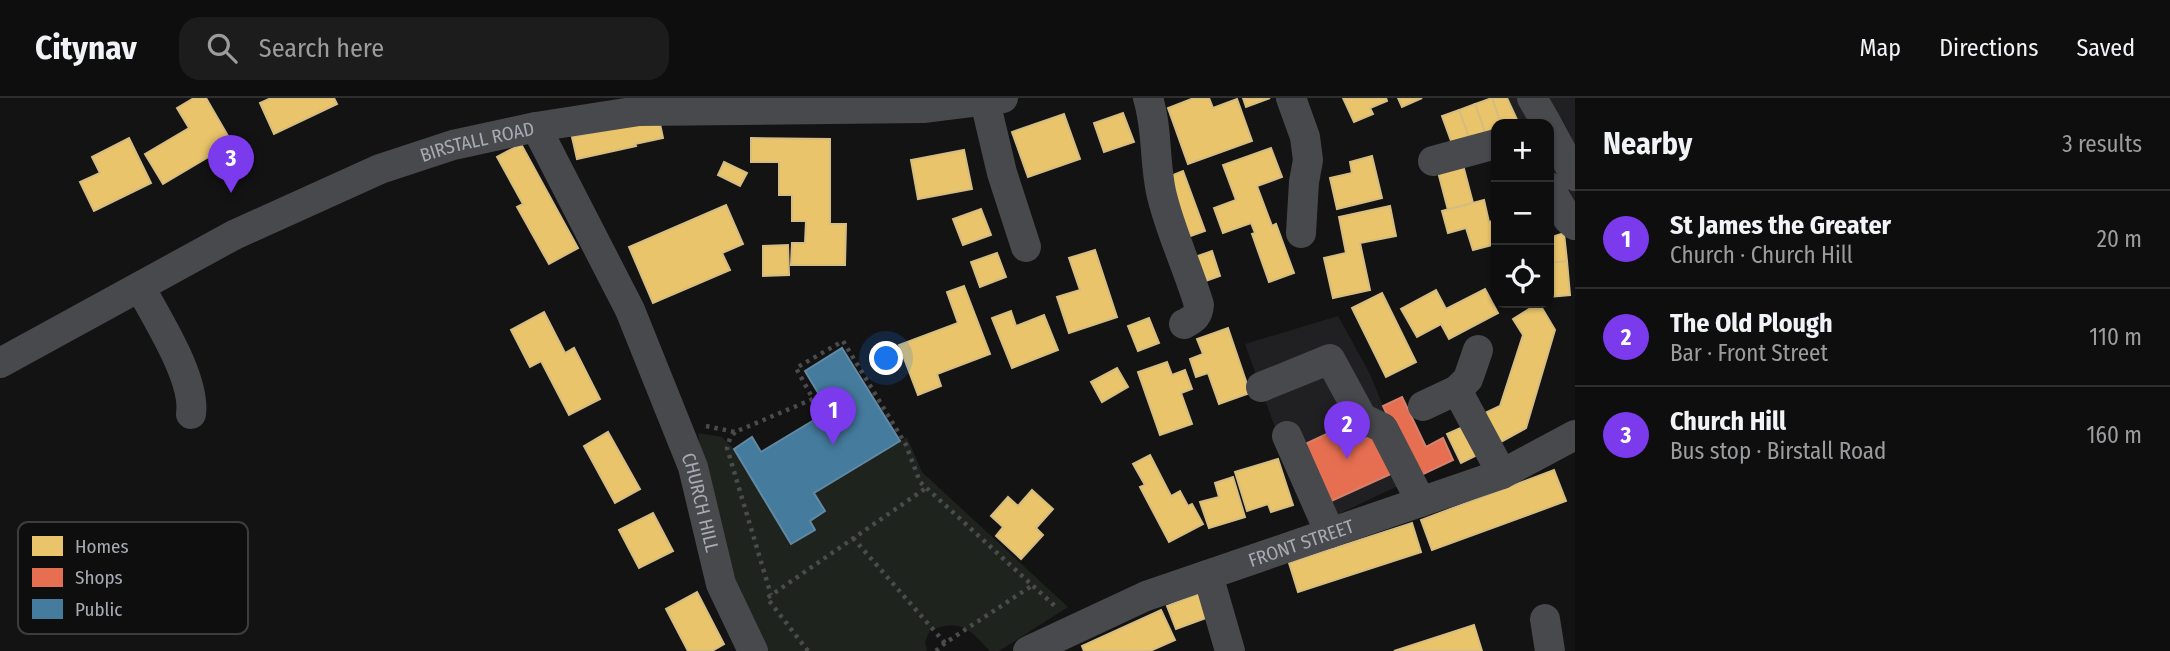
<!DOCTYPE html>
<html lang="en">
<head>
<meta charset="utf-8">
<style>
	:root { --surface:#0e0e0f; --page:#1c1c1d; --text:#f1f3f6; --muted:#9b9c9e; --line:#2e2e2f; --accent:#7c3aed }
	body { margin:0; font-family:"Fira Sans Condensed",sans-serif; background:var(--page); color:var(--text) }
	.controls { position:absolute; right:21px; top:21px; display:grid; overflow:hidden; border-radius:14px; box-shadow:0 2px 5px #0004 }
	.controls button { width:63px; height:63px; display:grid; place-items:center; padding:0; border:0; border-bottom:2px solid var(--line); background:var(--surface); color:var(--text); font:35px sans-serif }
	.you { position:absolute; left:887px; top:261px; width:24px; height:24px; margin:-18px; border:5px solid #fff; border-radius:50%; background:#1a73e8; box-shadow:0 0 0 10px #1a73e833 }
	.badge { display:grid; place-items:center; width:46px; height:46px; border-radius:50%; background:var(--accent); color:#fff; font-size:23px; font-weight:700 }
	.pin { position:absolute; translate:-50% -58px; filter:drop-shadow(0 2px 4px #0008) }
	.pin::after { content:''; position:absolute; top:37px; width:24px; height:21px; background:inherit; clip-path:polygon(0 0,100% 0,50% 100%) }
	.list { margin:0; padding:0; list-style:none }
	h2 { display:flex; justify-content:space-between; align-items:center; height:91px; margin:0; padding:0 28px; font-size:30px }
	h2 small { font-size:23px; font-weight:400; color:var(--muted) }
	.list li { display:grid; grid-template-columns:46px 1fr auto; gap:21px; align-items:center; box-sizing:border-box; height:98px; padding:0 28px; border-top:2px solid var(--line) }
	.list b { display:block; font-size:26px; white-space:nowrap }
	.list p { margin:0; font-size:23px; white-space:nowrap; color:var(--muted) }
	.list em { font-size:23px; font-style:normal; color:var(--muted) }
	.icon { flex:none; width:38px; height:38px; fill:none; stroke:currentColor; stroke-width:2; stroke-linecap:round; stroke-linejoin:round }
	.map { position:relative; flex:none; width:1575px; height:553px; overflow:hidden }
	header { display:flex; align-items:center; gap:42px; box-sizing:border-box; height:98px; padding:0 35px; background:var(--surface); border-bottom:2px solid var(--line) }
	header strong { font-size:33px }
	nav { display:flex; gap:38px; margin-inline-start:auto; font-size:24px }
	.search { width:490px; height:63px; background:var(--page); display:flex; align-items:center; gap:18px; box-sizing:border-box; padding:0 24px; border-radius:21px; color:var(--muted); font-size:26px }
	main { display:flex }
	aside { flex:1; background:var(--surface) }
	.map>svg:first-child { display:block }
	.built { fill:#202022 }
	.green { fill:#1e231e }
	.homes { fill:#e9c46a; stroke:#d5bc80; stroke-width:2 }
	.shops { fill:#e76f51; stroke:#d4816e; stroke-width:2 }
	.public { fill:#457b9d; stroke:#6289a4; stroke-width:2 }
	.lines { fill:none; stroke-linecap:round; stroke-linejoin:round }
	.path { stroke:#4a4b4d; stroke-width:4.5; stroke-dasharray:3.5 5; stroke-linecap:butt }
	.minor { stroke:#48494c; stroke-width:30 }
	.labels { text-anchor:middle; stroke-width:7; stroke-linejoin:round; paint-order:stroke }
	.street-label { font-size:19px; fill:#a6abb3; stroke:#0e0e0f }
	.key { fill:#0e0e0f; stroke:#3c3d40; stroke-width:2 }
	.key-label { font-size:19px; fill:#a6abb3 }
</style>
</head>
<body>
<header>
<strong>Citynav</strong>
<div class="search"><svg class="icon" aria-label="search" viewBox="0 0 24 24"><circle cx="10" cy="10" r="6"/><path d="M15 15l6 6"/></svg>Search here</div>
<nav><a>Map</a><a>Directions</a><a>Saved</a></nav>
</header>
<main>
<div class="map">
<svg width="1575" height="553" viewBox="0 0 1575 553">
	<rect width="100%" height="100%" fill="#131314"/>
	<g class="built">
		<path d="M1507,0H1575V109L1549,71V26H1519Z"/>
		<path d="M1338,218L1370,276L1383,308L1417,379L1315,427L1273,324L1245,246Z"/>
	</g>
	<path class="green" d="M698,335L722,339L734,351L792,446L815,432L810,423L825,413L814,395L907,339L922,374L1068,509L999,553H990C969,531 963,521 930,532L925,544L927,553H766L730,475L702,364Z"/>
	<g class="homes">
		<path d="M194,0H206L232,45L163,86L145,56L189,30L177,10Z"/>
		<path d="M271,0H334L337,6L274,36L260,5Z"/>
		<path d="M1194,0H1209L1213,10L1237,1L1252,43L1188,66L1168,10Z"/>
		<path d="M1243,0H1270L1246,9Z"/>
		<path d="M1343,0H1386L1387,3L1370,10L1373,16L1354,24Z"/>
		<path d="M1398,0H1422L1402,9Z"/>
		<path d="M1492,0H1507L1519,26H1501Z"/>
		<path d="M1492,0L1501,26H1496V36L1487,40L1475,6Z"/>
		<path d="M1475,6L1487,40L1471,45L1459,12Z"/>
		<path d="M1459,12L1471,45L1454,51L1442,18Z"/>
		<path d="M1123,15L1134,44L1104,54L1094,25Z"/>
		<path d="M1064,16L1080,61L1028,79L1012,34Z"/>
		<path d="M659,21L663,40L635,46L636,48L577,61L572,39Z"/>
		<path d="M129,40L151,85L94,113L80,84L100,75L92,59Z"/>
		<path d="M751,40L830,41V126H846L845,167H791L792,145H805L806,123H792V97H779V64H751Z"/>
		<path d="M521,46L578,150L549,166L517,109L523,106L497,59Z"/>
		<path d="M1271,50L1282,79L1257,88L1272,128L1276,126L1294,175L1269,184L1252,136L1255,135L1251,125L1223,135L1214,110L1236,102L1223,67Z"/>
		<path d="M964,52L972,91L918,101L911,62Z"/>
		<path d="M1372,58L1382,100L1337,111L1330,80L1352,75L1350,64Z"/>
		<path d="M724,64L747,75L740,88L718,77Z"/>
		<path d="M1463,67L1473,105L1448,112L1438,74Z"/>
		<path d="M1183,73L1205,133L1185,140L1163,81Z"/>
		<path d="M1484,102L1489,124L1496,122V146L1473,152L1466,130L1448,135L1442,113Z"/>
		<path d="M726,107L743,146L722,155L730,172L653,205L629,149Z"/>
		<path d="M1390,108L1396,138L1360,145L1370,192L1333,200L1324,160L1346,155L1339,119Z"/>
		<path d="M981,111L991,137L963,147L953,121Z"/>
		<path d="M1564,135L1567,163L1549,165V140Z"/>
		<path d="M788,147L789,177L763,178V148Z"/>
		<path d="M1095,152L1117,219L1069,235L1057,199L1080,192L1069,160Z"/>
		<path d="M1212,153L1220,178L1200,185L1192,160Z"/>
		<path d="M997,155L1006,179L980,189L971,164Z"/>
		<path d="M1567,163L1570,197L1549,199V165Z"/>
		<path d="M964,188L990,256L937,276L941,288L918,297L899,247L958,225L947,194Z"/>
		<path d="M1485,191L1498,215L1449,241L1441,226L1417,239L1401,211L1436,192L1446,211Z"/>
		<path d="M1382,195L1416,264L1386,279L1352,210Z"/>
		<path d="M1539,205L1555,232L1526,330L1497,346L1483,316L1500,308L1523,237L1513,221Z"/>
		<path d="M1011,213L1016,228L1044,217L1058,252L1012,270L992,220Z"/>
		<path d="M544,214L565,255L574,250L600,301L569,317L541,263L530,269L511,232Z"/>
		<path d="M1149,220L1159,245L1138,253L1128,228Z"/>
		<path d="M1228,230L1250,295L1219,306L1208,275L1196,279L1190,261L1203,256L1197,241Z"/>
		<path d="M1167,264L1172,277L1185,272L1192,291L1181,295L1192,326L1160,337L1138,274Z"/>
		<path d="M1117,270L1128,289L1102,304L1091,284Z"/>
		<path d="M1465,328L1479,356L1461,365L1447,336Z"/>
		<path d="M608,334L640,391L615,405L584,348Z"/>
		<path d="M1150,357L1171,398L1180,393L1188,408L1192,406L1203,426L1169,444L1140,389L1145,387L1133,366Z"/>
		<path d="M1278,361L1293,407L1271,414L1268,406L1247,413L1235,374Z"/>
		<path d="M1554,372L1566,403L1432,452L1421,422Z"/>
		<path d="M1233,379L1245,419L1209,430L1200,404L1219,399L1215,385Z"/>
		<path d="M1032,392L1053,411L1036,430L1043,437L1021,461L996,438L1003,429L991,418L1008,399L1018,408Z"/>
		<path d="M653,415L673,453L639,470L619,432Z"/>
		<path d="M1412,425L1421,454L1298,494L1289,465Z"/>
		<path d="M697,494L724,546L712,553H688L666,511Z"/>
		<path d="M1200,495L1209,519L1176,531L1167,508Z"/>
		<path d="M1161,512L1175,542L1150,553H1084L1082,548Z"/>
		<path d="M1474,527L1482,553H1394Z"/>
	</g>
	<g class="shops">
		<path d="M1402,299L1426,349L1443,340L1453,362L1417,379L1383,308Z"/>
		<path d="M1352,324L1361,343L1375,336L1393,375L1327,405L1301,348Z"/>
	</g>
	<path class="public" d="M842,250L900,343L814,395L825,413L810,423L815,432L791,446L734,351L752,339L761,354L829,313L805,273Z"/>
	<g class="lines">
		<g class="path">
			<path d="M706,328L735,334L813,301L796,270L843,243L906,347L920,384L1057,510"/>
			<path d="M735,334L730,340L727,350L771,497"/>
			<path d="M853,440L945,545"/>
			<path d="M808,553L767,500L926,390"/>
			<path d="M936,553L945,545L1033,487"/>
		</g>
		<g class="minor">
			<path d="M1148,0C1158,32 1154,66 1162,98C1171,135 1188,170 1199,207C1198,218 1194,221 1184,226"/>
			<path d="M1291,0L1305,39L1308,62L1304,84L1301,135"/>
			<path d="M1532,0L1547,26"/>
			<path d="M985,3L1002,75L1026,149"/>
			<path id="s1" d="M536,29L630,212L693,369L721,486L753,553"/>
			<path d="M1549,30L1575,78"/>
			<path d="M1433,63L1496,46"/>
			<path d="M1549,89L1568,121L1575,127"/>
			<path d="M140,189C157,221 196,281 191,316"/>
			<path id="s2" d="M0,265L234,137L380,71L453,47L536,29L639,13L923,10L1003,0"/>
			<path d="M1261,289L1330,261L1362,320L1383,330L1421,404"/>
			<path d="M1457,292L1502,376"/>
			<path d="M1423,308L1457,292L1468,281L1478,252"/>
			<path d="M1287,338L1330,435"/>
			<path d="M1208,477L1230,553"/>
			<path d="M1545,521L1550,553"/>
			<path id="s3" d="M1028,553L1146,498L1502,376L1575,337"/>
		</g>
	</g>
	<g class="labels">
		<g class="street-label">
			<text dy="7" stroke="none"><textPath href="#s2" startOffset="528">BIRSTALL ROAD</textPath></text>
			<text dy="7" stroke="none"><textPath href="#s1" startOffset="411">CHURCH HILL</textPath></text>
			<text dy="7" stroke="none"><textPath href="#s3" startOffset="294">FRONT STREET</textPath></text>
		</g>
	</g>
	<rect x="18" y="424" width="230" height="112" rx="10" class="key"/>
	<rect x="32" y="438" width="31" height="20" fill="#e9c46a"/>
	<rect x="32" y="470" width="31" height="19" fill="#e76f51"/>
	<rect x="32" y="501" width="31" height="20" fill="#457b9d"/>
	<g class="key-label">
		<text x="75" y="455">Homes</text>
		<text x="75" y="486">Shops</text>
		<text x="75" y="518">Public</text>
	</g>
</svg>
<div class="controls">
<button>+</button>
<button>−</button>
<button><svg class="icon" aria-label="locate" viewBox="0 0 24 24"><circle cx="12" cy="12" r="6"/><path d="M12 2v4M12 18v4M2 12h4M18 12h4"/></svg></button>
</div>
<div class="you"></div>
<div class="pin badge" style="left:833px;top:347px">1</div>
<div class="pin badge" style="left:1347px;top:361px">2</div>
<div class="pin badge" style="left:231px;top:95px">3</div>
</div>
<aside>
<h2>Nearby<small>3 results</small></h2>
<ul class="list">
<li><span class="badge">1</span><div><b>St James the Greater</b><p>Church · Church Hill</p></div><em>20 m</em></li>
<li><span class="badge">2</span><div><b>The Old Plough</b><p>Bar · Front Street</p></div><em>110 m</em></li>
<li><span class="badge">3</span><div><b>Church Hill</b><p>Bus stop · Birstall Road</p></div><em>160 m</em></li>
</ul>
</aside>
</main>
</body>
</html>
